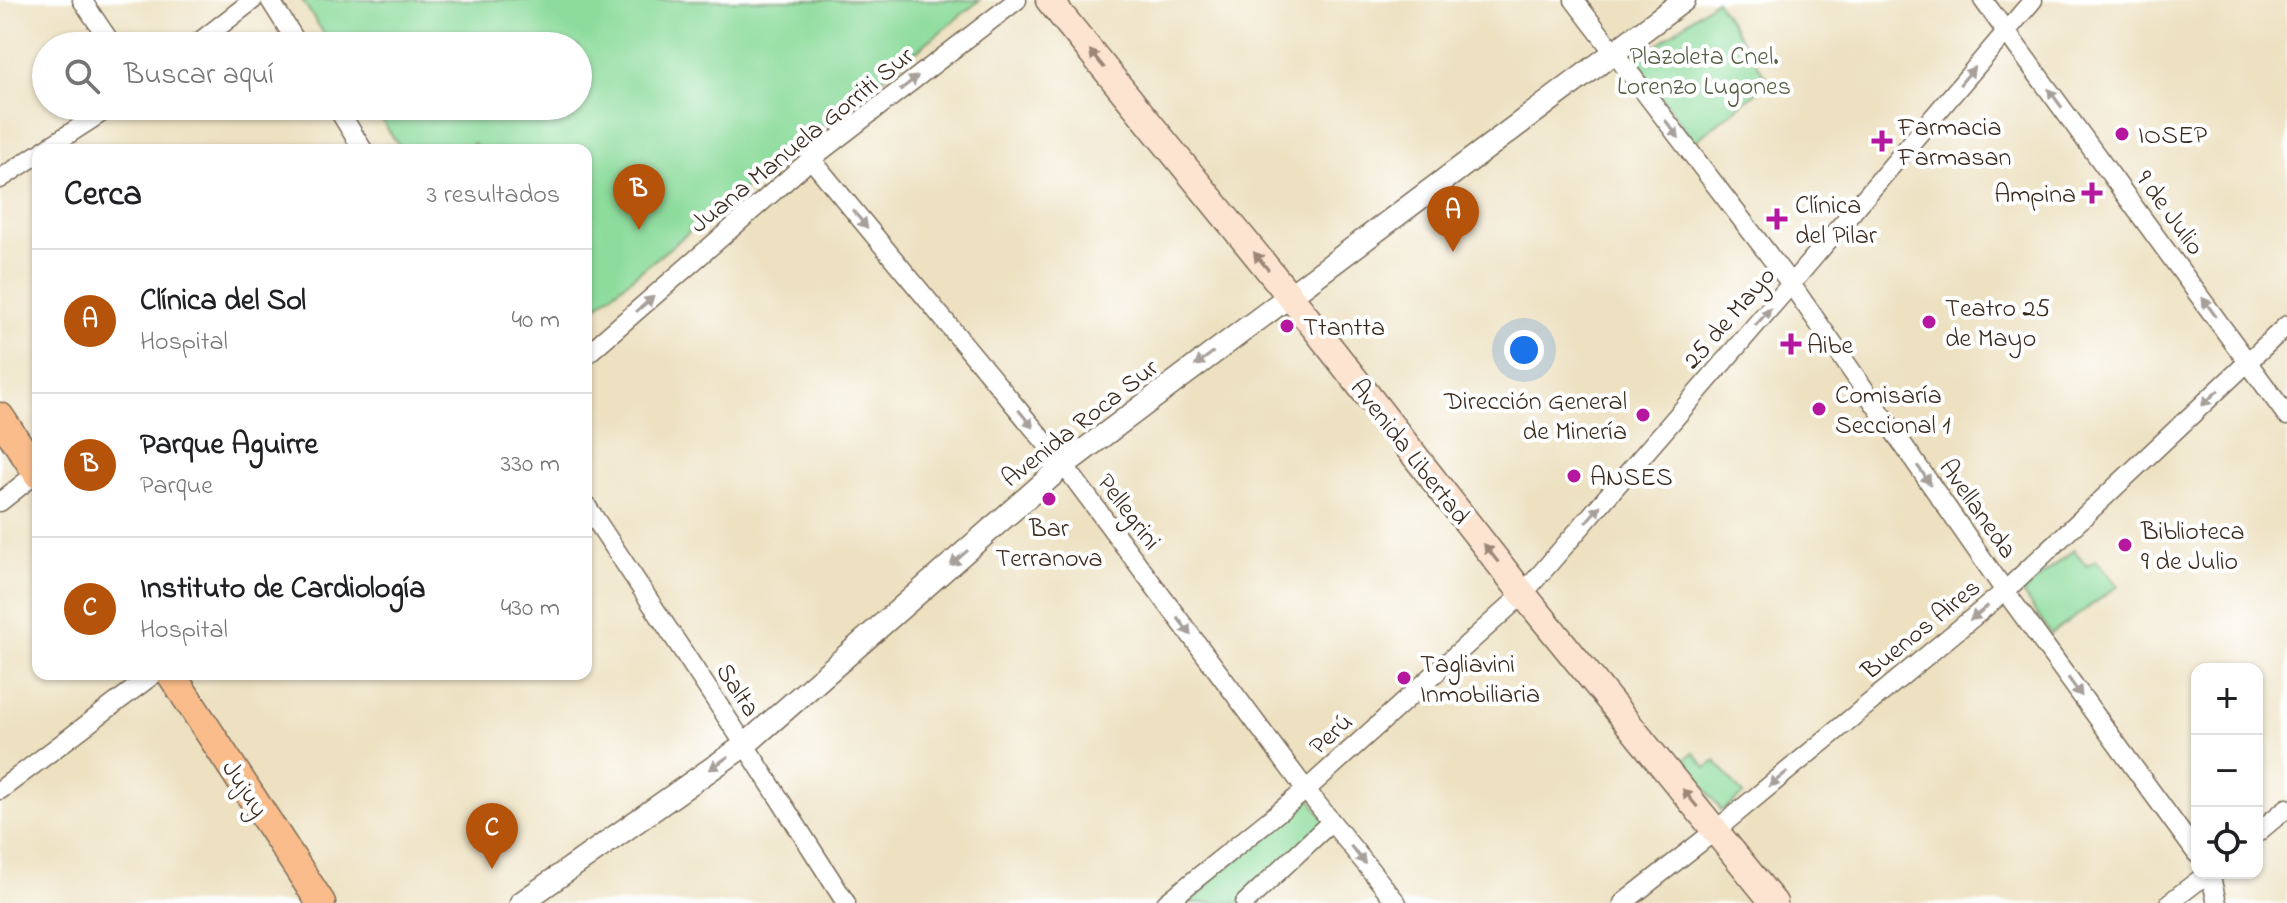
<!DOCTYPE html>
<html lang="es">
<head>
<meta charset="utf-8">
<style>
	:root { --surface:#fff; --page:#f2f2f2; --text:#202124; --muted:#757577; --line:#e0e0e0; --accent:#b45309 }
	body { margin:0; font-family:"Indie Flower",sans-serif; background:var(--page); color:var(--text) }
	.controls { position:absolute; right:24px; bottom:24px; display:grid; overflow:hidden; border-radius:16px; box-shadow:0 2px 6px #0004 }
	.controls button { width:72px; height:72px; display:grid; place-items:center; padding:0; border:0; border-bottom:2px solid var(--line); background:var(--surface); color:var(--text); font:40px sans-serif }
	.you { position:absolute; left:1524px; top:350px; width:28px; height:28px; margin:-20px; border:6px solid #fff; border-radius:50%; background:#1a73e8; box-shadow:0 0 0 12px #1a73e833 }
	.badge { display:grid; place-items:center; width:52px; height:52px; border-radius:50%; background:var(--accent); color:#fff; font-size:26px; font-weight:700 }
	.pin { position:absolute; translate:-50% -66px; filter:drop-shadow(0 2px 4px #0008) }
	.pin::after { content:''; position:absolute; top:42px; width:28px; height:24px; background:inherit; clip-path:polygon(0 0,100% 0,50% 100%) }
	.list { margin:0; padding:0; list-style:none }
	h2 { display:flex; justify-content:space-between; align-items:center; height:104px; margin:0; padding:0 32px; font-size:34px }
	h2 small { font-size:26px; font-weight:400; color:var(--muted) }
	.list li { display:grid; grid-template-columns:52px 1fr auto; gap:24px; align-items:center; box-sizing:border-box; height:144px; padding:0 32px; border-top:2px solid var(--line) }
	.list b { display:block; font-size:30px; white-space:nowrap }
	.list p { margin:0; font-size:26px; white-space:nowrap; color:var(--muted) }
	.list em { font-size:26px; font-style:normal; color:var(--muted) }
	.icon { flex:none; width:44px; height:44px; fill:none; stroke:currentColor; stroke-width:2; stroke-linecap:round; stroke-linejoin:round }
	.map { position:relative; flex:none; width:2287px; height:903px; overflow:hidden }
	.search { position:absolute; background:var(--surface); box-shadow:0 2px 6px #0004; left:32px; top:32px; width:560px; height:88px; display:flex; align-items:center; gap:20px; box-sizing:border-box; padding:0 28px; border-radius:44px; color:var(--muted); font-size:30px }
	.panel { position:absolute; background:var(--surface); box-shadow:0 2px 6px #0004; left:32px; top:144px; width:560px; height:536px; border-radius:16px }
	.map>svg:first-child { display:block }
	.green { fill:#8ddc9c; stroke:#64835d; stroke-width:2 }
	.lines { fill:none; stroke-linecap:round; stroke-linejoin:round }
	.minor-casing { stroke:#796a57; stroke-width:21 }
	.tertiary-casing { stroke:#796a57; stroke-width:25 }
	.secondary-casing { stroke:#796a57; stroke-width:29 }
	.primary-casing { stroke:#796a57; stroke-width:31 }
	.minor { stroke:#fff; stroke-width:18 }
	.tertiary { stroke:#fff; stroke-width:22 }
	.secondary { stroke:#fde4d0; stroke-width:26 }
	.primary { stroke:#f9bc8a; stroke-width:28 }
	.oneway { fill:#9c8777 }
	.oneway2 { fill:#a79f9a }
	.poi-dot { fill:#b5179e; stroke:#fff; stroke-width:3 }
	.labels { text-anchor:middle; stroke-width:8; stroke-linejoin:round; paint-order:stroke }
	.park-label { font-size:26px; fill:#545f44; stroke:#fff }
	.poi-label { font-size:26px; fill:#3b2a1e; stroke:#fff; text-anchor:start }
	.street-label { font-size:26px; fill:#3b2a1e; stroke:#fff }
</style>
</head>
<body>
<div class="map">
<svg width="2287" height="903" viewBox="0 0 2287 903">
	<rect width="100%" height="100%" fill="#fff"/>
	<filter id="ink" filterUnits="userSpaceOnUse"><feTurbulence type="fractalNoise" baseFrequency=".0125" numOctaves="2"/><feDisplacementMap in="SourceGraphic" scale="16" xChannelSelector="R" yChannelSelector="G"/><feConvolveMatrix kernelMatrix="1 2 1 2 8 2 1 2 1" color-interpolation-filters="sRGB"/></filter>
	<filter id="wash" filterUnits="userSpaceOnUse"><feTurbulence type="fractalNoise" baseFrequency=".006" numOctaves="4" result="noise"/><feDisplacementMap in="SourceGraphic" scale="32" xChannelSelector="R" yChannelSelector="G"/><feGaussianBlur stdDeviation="1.8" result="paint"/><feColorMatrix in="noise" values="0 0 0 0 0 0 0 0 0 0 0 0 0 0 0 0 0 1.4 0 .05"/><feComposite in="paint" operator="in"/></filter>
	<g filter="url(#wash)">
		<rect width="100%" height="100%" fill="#ede1c1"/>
		<g class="green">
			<path d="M302,0H980L588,313L586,310V150H479L474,143L465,150H402L372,106H578V46H332Z"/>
			<path d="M1716,0L1769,82L1694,142L1636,61Z"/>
			<path d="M2074,550L2087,566L2096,560L2118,586L2051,634L2022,593Z"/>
			<path d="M1694,752L1706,768L1716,761L1743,795L1722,811L1684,760Z"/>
			<path d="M1309,796L1331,830L1246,903H1168Z"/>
		</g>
	</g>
	<g filter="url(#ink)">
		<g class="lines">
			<defs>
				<g id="minor">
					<path d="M82,0L113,46"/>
					<path d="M270,0L299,46"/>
					<path d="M1574,0L1791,284L2005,591L2197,854"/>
					<path d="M1983,0L2287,416"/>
					<path d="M194,46L253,0"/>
					<path d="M336,106L363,150"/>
					<path d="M44,150L112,106"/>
					<path d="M811,159L1064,465L1306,790L1397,903"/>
					<path d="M0,179L38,154"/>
					<path d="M586,355L811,159L1017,0"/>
					<path d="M0,502L38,472"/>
					<path d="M586,505L745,745L846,903"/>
					<path d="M0,790L154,674"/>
					<path d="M2257,833L2287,808"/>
					<path d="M2210,873L2217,903"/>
					<path d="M1166,903L1306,790L1523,594L1791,284L2033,0"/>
					<path d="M1245,903L1331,822"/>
					<path d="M1623,903L1716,830L2005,591L2287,325"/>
					<path d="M2169,903L2208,873"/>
				</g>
				<path id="tertiary" d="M521,903L745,745L1064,465L1684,0"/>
				<path id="secondary" d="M1049,0L1289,295L1523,594L1774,903"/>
				<g id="primary">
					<path d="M0,417L38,474"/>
					<path d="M171,674L321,903"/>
				</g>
			</defs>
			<use href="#minor" class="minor-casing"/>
			<use href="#tertiary" class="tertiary-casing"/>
			<use href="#secondary" class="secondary-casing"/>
			<use href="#primary" class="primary-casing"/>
			<use href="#minor" class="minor"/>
			<use href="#tertiary" class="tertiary"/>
			<use href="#secondary" class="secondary"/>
			<use href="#primary" class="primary"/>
		</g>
		<defs><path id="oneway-solid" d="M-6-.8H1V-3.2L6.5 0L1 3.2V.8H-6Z" transform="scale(2)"/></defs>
		<g class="oneway">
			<use href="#oneway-solid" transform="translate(1097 59) rotate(-129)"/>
			<use href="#oneway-solid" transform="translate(1261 261) rotate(-129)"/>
			<use href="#oneway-solid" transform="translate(1491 553) rotate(-128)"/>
			<use href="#oneway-solid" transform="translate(1690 798) rotate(-129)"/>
		</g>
		<g class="oneway2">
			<use href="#oneway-solid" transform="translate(1967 76) rotate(-50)"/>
			<use href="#oneway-solid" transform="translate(909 83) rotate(-38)"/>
			<use href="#oneway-solid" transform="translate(2055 98) rotate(-126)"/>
			<use href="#oneway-solid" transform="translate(1672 129) rotate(52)"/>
			<use href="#oneway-solid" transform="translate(860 219) rotate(50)"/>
			<use href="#oneway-solid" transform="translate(645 304) rotate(-41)"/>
			<use href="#oneway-solid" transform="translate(2209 307) rotate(-126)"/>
			<use href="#oneway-solid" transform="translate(1763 317) rotate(-49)"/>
			<use href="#oneway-solid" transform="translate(1204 359) rotate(143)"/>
			<use href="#oneway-solid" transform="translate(2210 398) rotate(137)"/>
			<use href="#oneway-solid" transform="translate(1026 419) rotate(50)"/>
			<use href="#oneway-solid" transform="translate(1924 475) rotate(55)"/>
			<use href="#oneway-solid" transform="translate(1593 514) rotate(-49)"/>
			<use href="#oneway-solid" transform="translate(959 558) rotate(139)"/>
			<use href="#oneway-solid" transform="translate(1979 613) rotate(141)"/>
			<use href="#oneway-solid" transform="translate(1184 626) rotate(53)"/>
			<use href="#oneway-solid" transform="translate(2075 687) rotate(54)"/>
			<use href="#oneway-solid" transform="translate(719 763) rotate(145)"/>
			<use href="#oneway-solid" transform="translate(1778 779) rotate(141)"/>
			<use href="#oneway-solid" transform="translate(1358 855) rotate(51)"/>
		</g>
	</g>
	<g class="poi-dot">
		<circle cx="2122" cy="134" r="8"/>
		<path d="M1878 129h8v8h8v8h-8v8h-8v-8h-8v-8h8z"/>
		<path d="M2088 181h8v8h8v8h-8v8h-8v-8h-8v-8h8z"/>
		<path d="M1773 207h8v8h8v8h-8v8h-8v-8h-8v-8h8z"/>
		<circle cx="1929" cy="322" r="8"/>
		<circle cx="1287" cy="326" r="8"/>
		<path d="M1787 332h8v8h8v8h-8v8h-8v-8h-8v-8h8z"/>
		<circle cx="1819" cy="409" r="8"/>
		<circle cx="1643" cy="415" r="8"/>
		<circle cx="1574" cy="476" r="8"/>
		<circle cx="1049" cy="499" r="8"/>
		<circle cx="2125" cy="545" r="8"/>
		<circle cx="1404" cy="678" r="8"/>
	</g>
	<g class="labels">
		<g class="park-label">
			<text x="1704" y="64">Plazoleta Cnel.<tspan x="1704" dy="30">Lorenzo Lugones</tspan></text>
		</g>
		<g class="poi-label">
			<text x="1898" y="135">Farmacia<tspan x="1898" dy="30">Farmasan</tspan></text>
			<text x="2138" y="143">IOSEP</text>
			<text x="2076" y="202" text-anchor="end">Ampina</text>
			<text x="1795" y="213">Clínica<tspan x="1795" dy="30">del Pilar</tspan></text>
			<text x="1945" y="316">Teatro 25<tspan x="1945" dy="30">de Mayo</tspan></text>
			<text x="1303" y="335">Ttantta</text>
			<text x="1807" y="353">Aibe</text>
			<text x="1835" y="403">Comisaría<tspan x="1835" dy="30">Seccional 1</tspan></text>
			<text x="1627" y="409" text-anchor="end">Dirección General<tspan x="1627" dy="30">de Minería</tspan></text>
			<text x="1590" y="485">ANSES</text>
			<text x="1049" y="536" text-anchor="middle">Bar<tspan x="1049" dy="30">Terranova</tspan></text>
			<text x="2141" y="539">Biblioteca<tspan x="2141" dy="30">9 de Julio</tspan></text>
			<text x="1420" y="672">Tagliavini<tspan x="1420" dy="30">Inmobiliaria</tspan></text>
		</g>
		<g class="street-label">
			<text transform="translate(801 139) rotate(-39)" y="9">Juana Manuela Gorriti Sur</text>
			<text transform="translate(2171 212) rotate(54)" y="9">9 de Julio</text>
			<text transform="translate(1728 317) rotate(-49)" y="9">25 de Mayo</text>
			<text transform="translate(1079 422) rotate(-38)" y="9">Avenida Roca Sur</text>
			<text transform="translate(1411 451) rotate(52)" y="9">Avenida Libertad</text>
			<text transform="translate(1979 508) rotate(55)" y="9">Avellaneda</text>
			<text transform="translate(1130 511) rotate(53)" y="9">Pellegrini</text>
			<text transform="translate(1920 628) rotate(-39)" y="9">Buenos Aires</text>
			<text transform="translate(739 689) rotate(57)" y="9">Salta</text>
			<text transform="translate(1330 733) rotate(-42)" y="9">Perú</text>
			<text transform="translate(246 788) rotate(57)" y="9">Jujuy</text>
		</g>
	</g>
</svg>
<div class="controls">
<button>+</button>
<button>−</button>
<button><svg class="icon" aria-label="locate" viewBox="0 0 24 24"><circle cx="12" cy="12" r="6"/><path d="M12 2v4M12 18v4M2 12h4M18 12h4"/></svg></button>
</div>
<div class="you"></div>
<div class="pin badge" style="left:1453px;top:252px">A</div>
<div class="pin badge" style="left:639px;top:230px">B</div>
<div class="pin badge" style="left:492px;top:869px">C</div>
<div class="search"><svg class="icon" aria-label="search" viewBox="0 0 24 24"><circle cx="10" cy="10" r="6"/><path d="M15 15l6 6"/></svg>Buscar aquí</div>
<section class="panel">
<h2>Cerca<small>3 resultados</small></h2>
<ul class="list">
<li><span class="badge">A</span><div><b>Clínica del Sol</b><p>Hospital</p></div><em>40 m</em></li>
<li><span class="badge">B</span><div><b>Parque Aguirre</b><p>Parque</p></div><em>330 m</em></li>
<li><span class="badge">C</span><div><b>Instituto de Cardiología</b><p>Hospital</p></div><em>430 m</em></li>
</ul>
</section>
</div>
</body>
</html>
